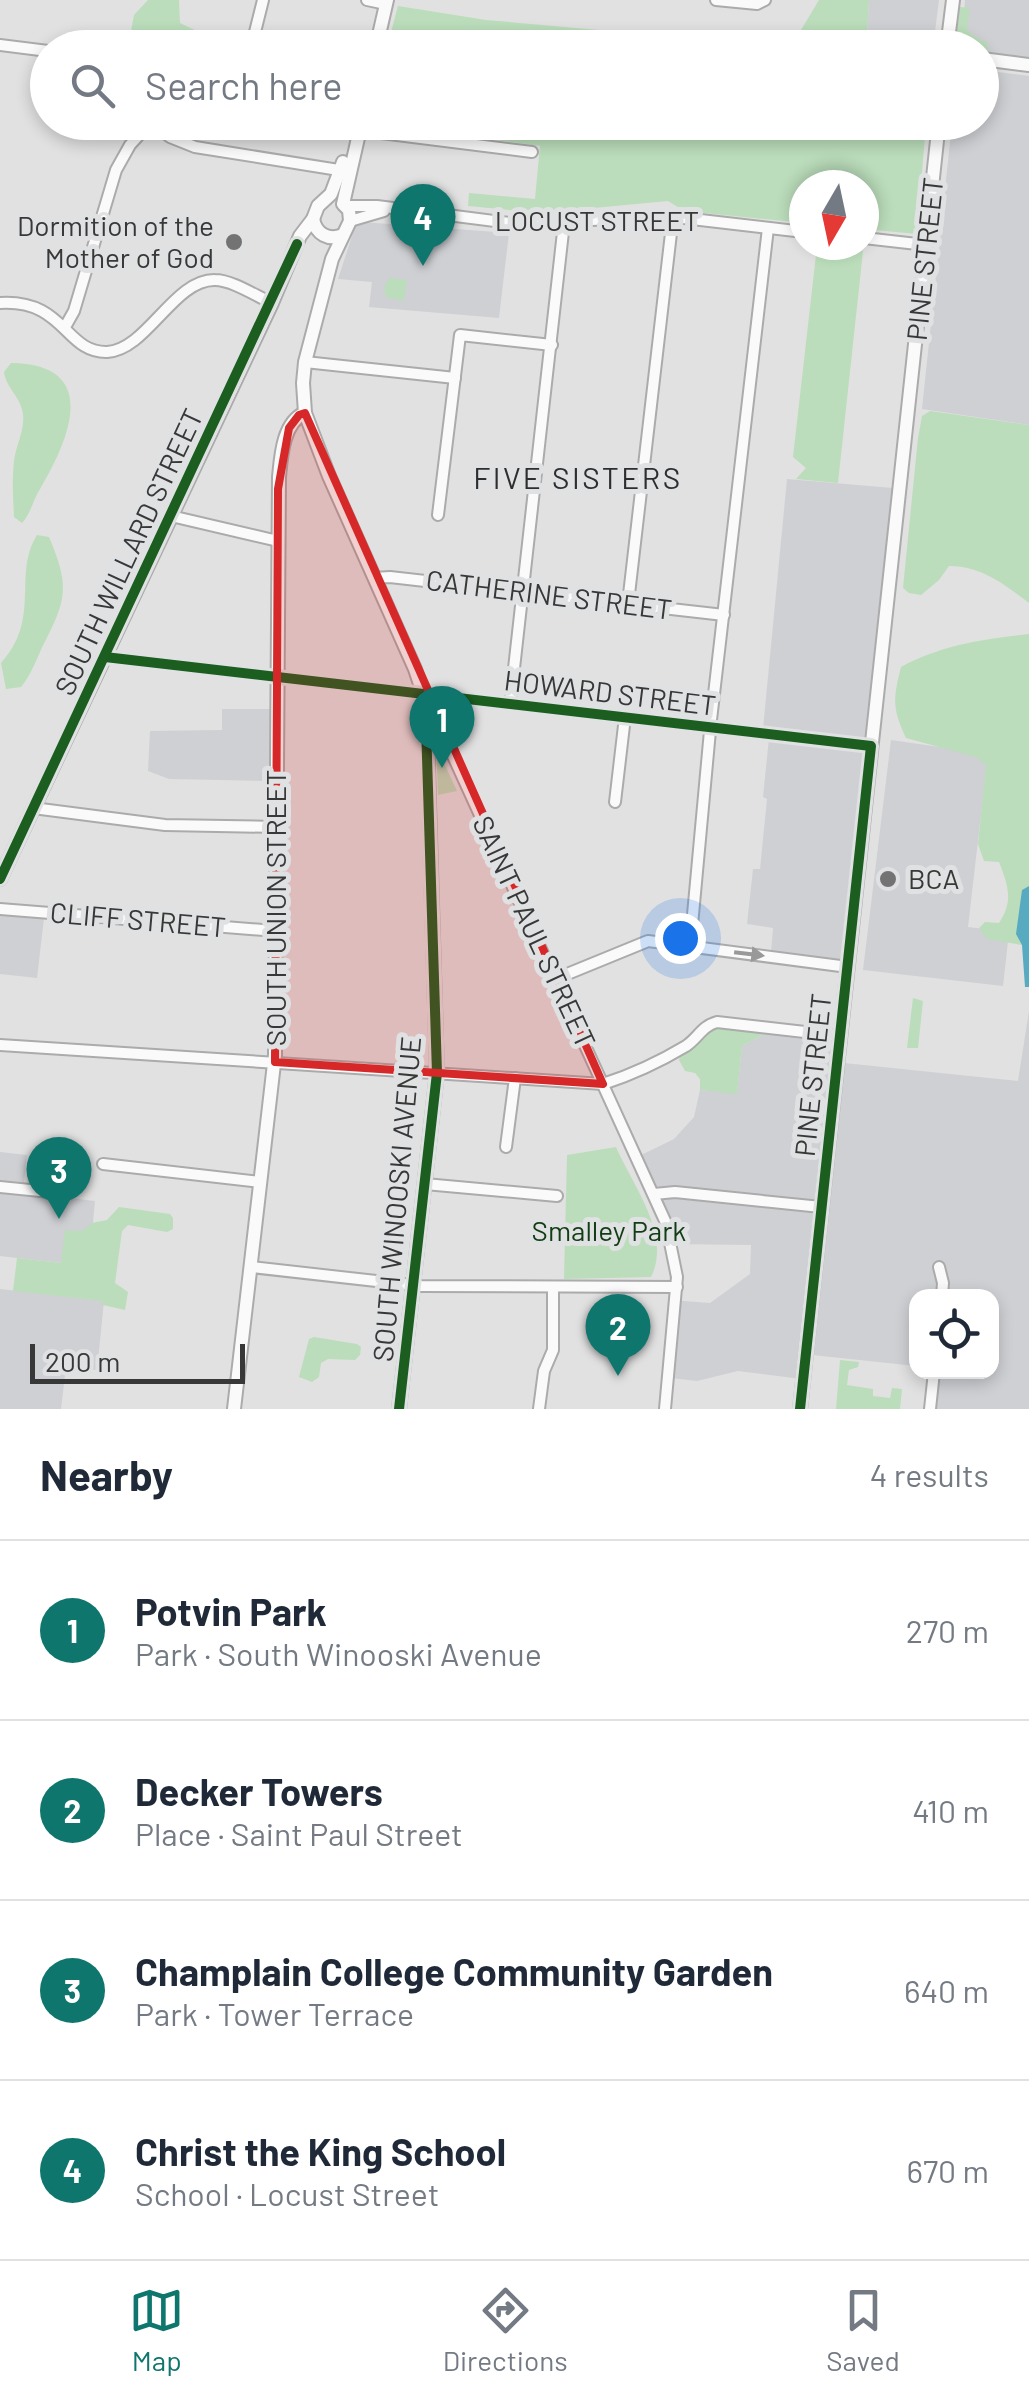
<!DOCTYPE html>
<html lang="en">
<head>
<meta charset="utf-8">
<style>
	:root { --surface:#fff; --page:#f2f2f3; --text:#1f2937; --muted:#747a83; --line:#e0e1e3; --accent:#0f766e }
	body { margin:0; font-family:Barlow,sans-serif; background:var(--page); color:var(--text) }
	.controls { position:absolute; right:30px; bottom:30px; display:grid; overflow:hidden; border-radius:20px; box-shadow:0 5px 15px #0003 }
	.controls button { width:90px; height:90px; display:grid; place-items:center; padding:0; border:0; border-bottom:2px solid var(--line); background:var(--surface); color:var(--text); font:50px sans-serif }
	.compass { position:absolute; left:789px; top:170px; width:90px; height:90px; border-radius:50%; background:var(--surface); box-shadow:0 5px 15px #0003; rotate:189deg }
	.scale { position:absolute; left:30px; bottom:25px; width:215px; box-sizing:border-box; padding-left:10px; border:5px solid #383838; border-top:0; font-size:28px; line-height:35px; white-space:nowrap; color:#383838; -webkit-text-stroke:8px #e0e1e2; paint-order:stroke }
	.you { position:absolute; left:680px; top:938px; width:35px; height:35px; margin:-25px; border:8px solid #fff; border-radius:50%; background:#1a73e8; box-shadow:0 0 0 15px #1a73e833 }
	.badge { display:grid; place-items:center; width:65px; height:65px; border-radius:50%; background:var(--accent); color:#fff; font-size:32px; font-weight:700 }
	.pin { position:absolute; translate:-50% -82px; filter:drop-shadow(0 2px 5px #0008) }
	.pin::after { content:''; position:absolute; top:52px; width:35px; height:30px; background:inherit; clip-path:polygon(0 0,100% 0,50% 100%) }
	.list { margin:0; padding:0; list-style:none }
	h2 { display:flex; justify-content:space-between; align-items:center; height:130px; margin:0; padding:0 40px; font-size:42px }
	h2 small { font-size:32px; font-weight:400; color:var(--muted) }
	.list li { display:grid; grid-template-columns:65px 1fr auto; gap:30px; align-items:center; box-sizing:border-box; height:180px; padding:0 40px; border-top:2px solid var(--line) }
	.list b { display:block; font-size:38px; white-space:nowrap }
	.list p { margin:0; font-size:32px; white-space:nowrap; color:var(--muted) }
	.list em { font-size:32px; font-style:normal; color:var(--muted) }
	.icon { flex:none; width:55px; height:55px; fill:none; stroke:currentColor; stroke-width:2; stroke-linecap:round; stroke-linejoin:round }
	.map { position:relative; flex:none; width:1029px; height:1409px; overflow:hidden }
	.search { position:absolute; background:var(--surface); box-shadow:0 5px 15px #0003; left:30px; right:30px; top:30px; height:110px; display:flex; align-items:center; gap:25px; box-sizing:border-box; padding:0 35px; border-radius:55px; color:var(--muted); font-size:38px }
	.sheet { height:850px; background:var(--surface) }
	nav { display:flex; justify-content:space-around; align-items:center; box-sizing:border-box; height:140px; border-top:2px solid var(--line); background:var(--surface); font-size:28px; color:var(--muted) }
	nav a { display:grid; justify-items:center; gap:5px }
	nav .on { color:var(--accent) }
	.map>svg:first-child { display:block }
	.built { fill:#cfd0d4 }
	.green { fill:#bdb }
	.water { fill:#58aac1 }
	.lines { fill:none; stroke-linecap:round; stroke-linejoin:round }
	.minor-casing { stroke:#ababab; stroke-width:14 }
	.major-casing { stroke:#ababab; stroke-width:16 }
	.minor { stroke:#fafafa; stroke-width:10 }
	.major { stroke:#fafafa; stroke-width:12 }
	.cycleway-casing { stroke:#e0e1e2; stroke-width:16 }
	.cycleway { stroke:#1b5e20; stroke-width:10 }
	.oneway { fill:#999 }
	.marked { fill:#d62828; fill-opacity:0.2; stroke:#d62828; stroke-width:8; stroke-linejoin:round }
	.poi-dot { fill:#737373; stroke:#e0e1e2; stroke-width:4 }
	.labels { text-anchor:middle; stroke-width:10; stroke-linejoin:round; paint-order:stroke }
	.street-label { font-size:28px; fill:#383838; stroke:#e0e1e2 }
	.poi-label { font-size:28px; fill:#383838; stroke:#e0e1e2; text-anchor:end }
	.park-label { font-size:28px; fill:#113c14; stroke:#e0e1e2 }
	.neighbourhood-label { font-size:30px; letter-spacing:2.5px; fill:#2e2e2f; stroke:#e0e1e2 }
</style>
</head>
<body>
<div class="map">
<svg width="1029" height="1409" viewBox="0 0 1029 1409">
	<rect width="100%" height="100%" fill="#e1e1e1"/>
	<g class="built">
		<path d="M869,0H939L933,47H889L873,43L867,35Z"/>
		<path d="M965,0H1029V59L982,52V48L962,47Z"/>
		<path d="M982,70L1029,76V425L922,409L952,123L982,122Z"/>
		<path d="M362,222L509,233L499,318L369,307L372,282L338,279L355,227Z"/>
		<path d="M787,479L893,488L867,741L763,729Z"/>
		<path d="M222,709H272V781L169,779L148,771L150,731L222,730Z"/>
		<path d="M769,738L866,750L842,961L771,952L773,928L747,924L753,869H760L767,799L763,797Z"/>
		<path d="M891,740L988,754L968,927L1009,932L1003,986L863,970Z"/>
		<path d="M0,915L44,918L37,978L0,974Z"/>
		<path d="M1029,1011V1409H924L928,1372H992V1296H916V1366L812,1355L809,1380L738,1371L697,1381L662,1377L670,1300L710,1303L750,1274L751,1245L667,1244L662,1224L631,1160L674,1139L694,1117L700,1090L737,1093L742,1046L770,1031L846,1043L844,1063L1018,1081Z"/>
		<path d="M0,1152L27,1155L23,1192L95,1201L92,1233L61,1263L0,1256Z"/>
		<path d="M0,1289L104,1301L97,1370L66,1367L61,1409H0Z"/>
	</g>
	<g class="green">
		<path d="M148,0H179L180,23L201,33L200,41L189,47H128L134,15Z"/>
		<path d="M819,0H869L867,35L873,43L889,47H387L398,6L486,20L690,38L787,41L798,35Z"/>
		<path d="M960,7L970,8L967,29L975,37L987,42L989,50L971,47L956,35Z"/>
		<path d="M484,123H926L917,234L864,229V185H804V223L684,211L668,201L583,209L519,211L468,206L469,193L535,199L540,146L482,138Z"/>
		<path d="M817,246L863,251L838,483L796,479L806,468L793,457Z"/>
		<path d="M389,278L407,280L404,301L386,297L384,288Z"/>
		<path d="M11,363C102,364 69,440 40,489C33,500 31,513 22,523L14,517C13,498 12,479 14,461C16,445 25,430 23,414C21,397 6,388 4,372Z"/>
		<path d="M930,411L1029,425V603C1004,584 981,566 949,566L939,580L921,595L909,593L903,588L918,438L922,416Z"/>
		<path d="M37,535L49,537C72,591 65,602 40,652C34,665 30,676 21,687L6,689L1,663C42,618 12,575 37,535Z"/>
		<path d="M1029,634V886L1022,890V945L987,939L979,928L985,922L999,923C1014,901 1008,885 999,862L984,861L978,844L986,765L976,757L906,738C892,708 893,699 901,667C941,645 984,639 1029,634Z"/>
		<path d="M436,746L457,791L438,795Z"/>
		<path d="M913,998L923,1001L918,1048H907Z"/>
		<path d="M711,1025L770,1031L742,1046L737,1094L700,1090V1079L695,1073L685,1071L679,1060L681,1053Z"/>
		<path d="M616,1147C633,1186 672,1235 651,1277L564,1279L567,1155Z"/>
		<path d="M119,1207L170,1214L173,1218V1229L167,1232L128,1225L122,1231L115,1283L128,1292L125,1310L103,1305L102,1301L13,1291L17,1258L61,1263L65,1230L82,1231L92,1223L107,1220Z"/>
		<path d="M314,1337L357,1344L361,1347L360,1355L355,1360L328,1359L321,1363L319,1377L312,1382L299,1377L309,1339Z"/>
		<path d="M840,1360L859,1362L858,1367L849,1370L847,1385L873,1389V1396L890,1398L892,1388L902,1389L900,1409H836Z"/>
	</g>
	<path class="water" d="M1029,886V987H1025L1022,945L1016,934L1022,890Z"/>
	<g class="lines">
		<defs>
			<g id="minor">
				<path d="M367,0L386,4"/>
				<path d="M716,0L757,4L765,0"/>
				<path d="M0,45L48,51"/>
				<path d="M251,48L263,0"/>
				<path d="M150,122L170,137L195,147L345,171"/>
				<path d="M357,130L532,152"/>
				<path d="M346,206H377L518,224L666,216L804,232"/>
				<path d="M350,221L384,211"/>
				<path d="M864,238L926,245"/>
				<path d="M0,303C65,299 65,353 107,352C147,350 174,279 215,280C232,280 256,296 272,303"/>
				<path d="M65,327L74,311L116,170L130,145L150,123"/>
				<path d="M305,362L455,378"/>
				<path d="M438,515L460,335L552,345"/>
				<path d="M171,516L278,541"/>
				<path d="M374,578L390,577L724,615"/>
				<path d="M628,603L673,216"/>
				<path d="M105,657L871,746"/>
				<path d="M427,699L666,1223L677,1277L665,1409"/>
				<path d="M510,704L564,223"/>
				<path d="M615,802L625,717"/>
				<path d="M33,808L165,825L277,827"/>
				<path d="M0,909L276,931"/>
				<path d="M690,947L711,720L768,228"/>
				<path d="M555,979L648,941L848,967"/>
				<path d="M0,1045L603,1084C631,1075 661,1061 686,1046C698,1038 702,1026 717,1022L840,1036"/>
				<path d="M506,1147L515,1078"/>
				<path d="M103,1164L261,1182"/>
				<path d="M425,1184L557,1196"/>
				<path d="M0,1187L60,1193"/>
				<path d="M654,1194L675,1192L821,1207"/>
				<path d="M251,1267L421,1286L677,1287"/>
				<path d="M939,1267L943,1283L942,1296"/>
				<path d="M539,1409L544,1371L553,1350V1287"/>
				<path d="M930,1409L934,1372"/>
			</g>
			<g id="major">
				<path d="M376,48L387,0"/>
				<path d="M947,48L953,0"/>
				<path d="M982,59L1029,65"/>
				<path d="M356,133L358,138L343,204L349,210L350,221L332,259L305,362L303,383L305,413L329,476L415,669L426,702L437,1073L399,1409"/>
				<path d="M313,219C316,234 328,241 343,235"/>
				<path d="M0,879L272,303L300,236L313,219L318,206L331,194L343,162"/>
				<path d="M234,1409L275,1055L279,477C281,456 283,422 305,413"/>
				<path d="M800,1409L939,122"/>
			</g>
		</defs>
		<use href="#minor" class="minor-casing"/>
		<use href="#major" class="major-casing"/>
		<use href="#minor" class="minor"/>
		<use href="#major" class="major"/>
		<defs>
			<g id="cycleway">
				<path d="M105,657L871,746L800,1409"/>
				<path d="M0,879L297,244"/>
				<path d="M399,1409L437,1073L425,694"/>
			</g>
		</defs>
		<use href="#cycleway" class="cycleway-casing"/>
		<use href="#cycleway" class="cycleway"/>
	</g>
	<defs><path id="oneway-solid" d="M-6-.8H1V-3.2L6.5 0L1 3.2V.8H-6Z" transform="scale(2.5)"/></defs>
	<use class="oneway" href="#oneway-solid" transform="translate(749 954) rotate(7)"/>
	<path class="marked" d="M305,413L603,1084L275,1062L278,489L289,428L299,415Z"/>
	<g class="poi-dot">
		<circle cx="234" cy="242" r="10"/>
		<circle cx="888" cy="879" r="10"/>
	</g>
	<g class="labels">
		<g class="street-label">
			<text x="597" y="231">LOCUST STREET</text>
			<text transform="translate(925 259) rotate(-84)" y="10">PINE STREET</text>
			<text transform="translate(129 552) rotate(-65)" y="10">SOUTH WILLARD STREET</text>
			<text transform="translate(549 595) rotate(7)" y="10">CATHERINE STREET</text>
			<text transform="translate(610 693) rotate(7)" y="10">HOWARD STREET</text>
			<text transform="translate(276 908) rotate(-90)" y="10">SOUTH UNION STREET</text>
			<text transform="translate(138 920) rotate(5)" y="10">CLIFF STREET</text>
			<text transform="translate(534 932) rotate(65)" y="10">SAINT PAUL STREET</text>
			<text transform="translate(813 1075) rotate(-84)" y="10">PINE STREET</text>
			<text transform="translate(397 1199) rotate(-85)" y="10">SOUTH WINOOSKI AVENUE</text>
		</g>
		<g class="poi-label">
			<text x="214" y="236">Dormition of the<tspan x="214" dy="32">Mother of God</tspan></text>
			<text x="908" y="889" text-anchor="start">BCA</text>
		</g>
		<g class="park-label">
			<text x="609" y="1241">Smalley Park</text>
		</g>
		<g class="neighbourhood-label">
			<text x="578" y="489">FIVE SISTERS</text>
		</g>
	</g>
</svg>
<div class="controls">
<button><svg class="icon" aria-label="locate" viewBox="0 0 24 24"><circle cx="12" cy="12" r="6"/><path d="M12 2v4M12 18v4M2 12h4M18 12h4"/></svg></button>
</div>
<svg class="compass" viewBox="-18 -18 36 36"><path d="M0-13l5 13h-10z" fill="#e53935"/><path d="M0 13l5-13h-10z" fill="#747a83"/></svg>
<div class="scale">200 m</div>
<div class="you"></div>
<div class="pin badge" style="left:442px;top:768px">1</div>
<div class="pin badge" style="left:618px;top:1376px">2</div>
<div class="pin badge" style="left:59px;top:1219px">3</div>
<div class="pin badge" style="left:423px;top:266px">4</div>
<div class="search"><svg class="icon" aria-label="search" viewBox="0 0 24 24"><circle cx="10" cy="10" r="6"/><path d="M15 15l6 6"/></svg>Search here</div>
</div>
<section class="sheet">
<h2>Nearby<small>4 results</small></h2>
<ul class="list">
<li><span class="badge">1</span><div><b>Potvin Park</b><p>Park · South Winooski Avenue</p></div><em>270 m</em></li>
<li><span class="badge">2</span><div><b>Decker Towers</b><p>Place · Saint Paul Street</p></div><em>410 m</em></li>
<li><span class="badge">3</span><div><b>Champlain College Community Garden</b><p>Park · Tower Terrace</p></div><em>640 m</em></li>
<li><span class="badge">4</span><div><b>Christ the King School</b><p>School · Locust Street</p></div><em>670 m</em></li>
</ul>
</section>
<nav>
<a class="on"><svg class="icon" aria-label="map" viewBox="0 0 24 24"><path d="M3 6l6-2 6 2 6-2v14l-6 2-6-2-6 2zM9 4v14M15 6v14"/></svg>Map</a>
<a><svg class="icon" aria-label="directions" viewBox="0 0 24 24"><path d="M12 3l9 9-9 9-9-9zM9 14v-3h6M13 9l2 2-2 2"/></svg>Directions</a>
<a><svg class="icon" aria-label="saved" viewBox="0 0 24 24"><path d="M7 4h10v16l-5-4-5 4z"/></svg>Saved</a>
</nav>
</body>
</html>
